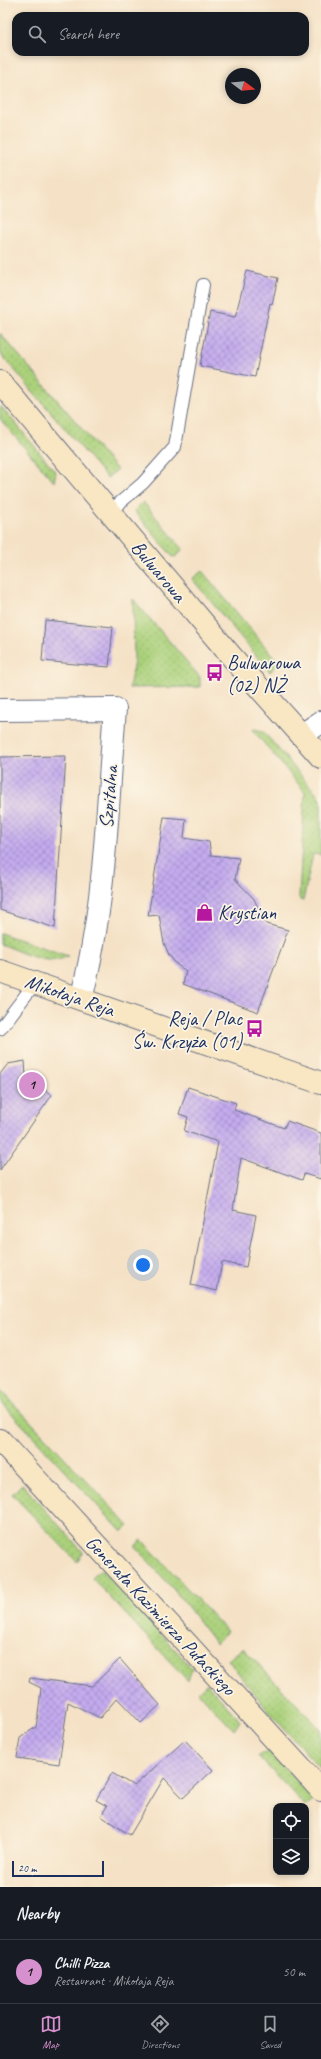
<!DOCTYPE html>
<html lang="en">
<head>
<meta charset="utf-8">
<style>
	:root { --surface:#171b24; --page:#242831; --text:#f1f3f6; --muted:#9ea1a6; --line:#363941; --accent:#d690ce }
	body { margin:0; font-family:Caveat,sans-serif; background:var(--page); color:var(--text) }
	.controls { position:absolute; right:12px; bottom:12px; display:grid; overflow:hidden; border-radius:8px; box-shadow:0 2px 6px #0003 }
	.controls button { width:36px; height:36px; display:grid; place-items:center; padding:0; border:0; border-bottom:1px solid var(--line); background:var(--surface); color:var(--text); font:20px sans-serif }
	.compass { position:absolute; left:225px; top:68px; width:36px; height:36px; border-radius:50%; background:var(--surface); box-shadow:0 2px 6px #0003; rotate:106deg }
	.scale { position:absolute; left:12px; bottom:10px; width:92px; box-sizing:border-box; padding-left:4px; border:2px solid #1b2f5e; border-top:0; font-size:11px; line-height:14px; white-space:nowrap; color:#1b2f5e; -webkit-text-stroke:3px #fcf5e5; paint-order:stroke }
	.you { position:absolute; left:143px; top:1265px; width:14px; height:14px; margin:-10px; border:3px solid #fff; border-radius:50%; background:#1a73e8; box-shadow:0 0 0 6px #1a73e833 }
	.badge { display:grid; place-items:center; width:26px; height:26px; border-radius:50%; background:var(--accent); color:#111; font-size:13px; font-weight:700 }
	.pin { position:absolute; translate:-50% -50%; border:2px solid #fff; box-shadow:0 1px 4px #0006 }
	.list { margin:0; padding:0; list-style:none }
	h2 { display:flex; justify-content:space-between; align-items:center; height:52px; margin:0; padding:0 16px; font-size:17px }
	h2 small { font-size:13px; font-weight:400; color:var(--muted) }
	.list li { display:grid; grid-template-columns:26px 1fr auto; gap:12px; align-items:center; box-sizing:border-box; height:64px; padding:0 16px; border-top:1px solid var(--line) }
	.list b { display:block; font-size:15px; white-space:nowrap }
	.list p { margin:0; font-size:13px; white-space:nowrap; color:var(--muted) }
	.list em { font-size:13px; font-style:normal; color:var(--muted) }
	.icon { flex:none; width:22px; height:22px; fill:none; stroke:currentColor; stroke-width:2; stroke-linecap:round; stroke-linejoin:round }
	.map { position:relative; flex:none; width:321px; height:1887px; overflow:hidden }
	.search { position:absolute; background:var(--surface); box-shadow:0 2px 6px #0003; left:12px; right:12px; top:12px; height:44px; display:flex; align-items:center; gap:10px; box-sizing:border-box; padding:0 14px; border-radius:12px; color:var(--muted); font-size:15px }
	.sheet { height:116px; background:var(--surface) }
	nav { display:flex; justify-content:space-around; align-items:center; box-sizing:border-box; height:56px; border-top:1px solid var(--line); background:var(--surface); font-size:11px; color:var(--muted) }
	nav a { display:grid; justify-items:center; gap:2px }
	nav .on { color:var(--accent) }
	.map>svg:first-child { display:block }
	.grass { fill:url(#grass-dots); stroke:#63806c }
	.building { fill:url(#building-cross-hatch) }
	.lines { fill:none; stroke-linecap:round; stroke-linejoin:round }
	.lane-casing { stroke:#676e82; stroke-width:14 }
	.street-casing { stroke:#676e82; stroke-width:24 }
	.secondary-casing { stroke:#676e82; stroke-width:24 }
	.lane { stroke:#fff; stroke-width:12 }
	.street { stroke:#fff; stroke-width:22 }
	.secondary { stroke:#f9e7c3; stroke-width:22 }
	.labels { text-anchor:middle; stroke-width:3.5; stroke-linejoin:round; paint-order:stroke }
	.street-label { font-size:20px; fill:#1b2f5e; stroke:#fcf5e5 }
	.poi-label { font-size:20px; fill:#1b2f5e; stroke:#fcf5e5; text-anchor:start }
</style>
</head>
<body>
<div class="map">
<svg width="321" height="1887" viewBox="0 0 321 1887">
	<defs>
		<pattern id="grass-dots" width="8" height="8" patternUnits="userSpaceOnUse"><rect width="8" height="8" fill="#abd17b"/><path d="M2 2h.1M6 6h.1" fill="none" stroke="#93b46d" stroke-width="1.8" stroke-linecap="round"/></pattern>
		<pattern id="building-cross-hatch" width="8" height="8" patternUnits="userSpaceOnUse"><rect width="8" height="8" fill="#c5abef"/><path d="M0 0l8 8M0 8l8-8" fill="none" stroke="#9f8cc5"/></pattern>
	</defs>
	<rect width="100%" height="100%" fill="#fcf5e5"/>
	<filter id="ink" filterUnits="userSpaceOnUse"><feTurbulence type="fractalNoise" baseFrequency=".025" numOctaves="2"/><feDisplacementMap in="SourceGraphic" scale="8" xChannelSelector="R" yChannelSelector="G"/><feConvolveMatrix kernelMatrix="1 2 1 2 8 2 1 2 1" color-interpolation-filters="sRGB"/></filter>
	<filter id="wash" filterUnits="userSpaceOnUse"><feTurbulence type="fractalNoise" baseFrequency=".012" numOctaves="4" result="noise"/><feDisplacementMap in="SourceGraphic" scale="16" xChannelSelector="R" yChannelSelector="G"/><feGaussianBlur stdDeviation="0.9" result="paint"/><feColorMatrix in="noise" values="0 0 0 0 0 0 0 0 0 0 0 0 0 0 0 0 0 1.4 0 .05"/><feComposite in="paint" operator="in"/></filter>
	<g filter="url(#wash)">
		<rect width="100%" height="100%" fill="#f5e2c6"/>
		<g class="grass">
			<path d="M0,333L117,470L107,478L0,353Z"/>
			<path d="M0,405L56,472L54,482L0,419Z"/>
			<path d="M143,502L183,549L177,556L173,557L134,511Z"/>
			<path d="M202,571L279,663L270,672L192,579Z"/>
			<path d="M133,599L200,677V687L129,688L134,661Z"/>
			<path d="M255,729L263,731L321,799V855L313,854L303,901L300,900L299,896L305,792L253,730Z"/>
			<path d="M0,933L68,956C48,968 20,951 0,944Z"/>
			<path d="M0,1389L129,1526L122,1532L0,1401Z"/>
			<path d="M22,1484L83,1552L77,1562L12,1494Z"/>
			<path d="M142,1540L227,1631L216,1644L181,1598L135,1546Z"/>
			<path d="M101,1569L192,1668L188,1681L92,1578Z"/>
			<path d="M243,1648L321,1730V1769L269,1712L228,1660Z"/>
			<path d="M207,1683L240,1721L234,1730L198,1692Z"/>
			<path d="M269,1751L315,1799L306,1807L258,1756Z"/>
		</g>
		<g id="blocks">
			<g class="building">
				<path d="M247,271L278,278L272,304L270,303L255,377L200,366L210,312L235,317Z"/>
				<path d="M45,620L113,627L109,667L42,661Z"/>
				<path d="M66,756L55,928L0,910V757Z"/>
				<path d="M164,817L186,819L184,838L209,842L211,855L239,858L235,879L254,899L266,924L288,930L258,1012L183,984L186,971L176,964L169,955L164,943L159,915L148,916Z"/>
				<path d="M25,1061L26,1077L52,1095L0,1170V1074L8,1064Z"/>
				<path d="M188,1087L236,1103L234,1110L284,1128L287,1121L321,1133V1179L304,1174L302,1180L241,1158L233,1210L256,1215L246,1267L222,1262L217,1291L191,1285L218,1142L184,1131L188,1117L179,1114Z"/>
				<path d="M120,1659L160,1705L141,1723L117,1698L100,1718L68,1702L59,1764L17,1758L20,1738L36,1727L39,1707L41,1688L29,1682L30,1678L92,1686Z"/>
				<path d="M185,1740L213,1770L183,1798L164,1778L130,1835L101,1816L107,1806L96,1800L112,1773L134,1786Z"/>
			</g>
		</g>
	</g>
	<g filter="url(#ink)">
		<use href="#blocks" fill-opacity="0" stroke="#676e82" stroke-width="1"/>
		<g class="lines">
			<defs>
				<g id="lane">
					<path d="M109,512L143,483L175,447L203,285"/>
					<path d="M0,1029L35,983"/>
				</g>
				<g id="street">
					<path d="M0,710L115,709C107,805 106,905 81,999"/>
					<path d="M302,735L321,722"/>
				</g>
				<g id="secondary">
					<path d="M0,382L232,657L321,757"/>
					<path d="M0,971L321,1083"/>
					<path d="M0,1440L321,1790"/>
				</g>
			</defs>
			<use href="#lane" class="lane-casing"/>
			<use href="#street" class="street-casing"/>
			<use href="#secondary" class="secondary-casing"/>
			<use href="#lane" class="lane"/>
			<use href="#street" class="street"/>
			<use href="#secondary" class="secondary"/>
		</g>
	</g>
	<defs>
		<symbol id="bus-bare" viewBox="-9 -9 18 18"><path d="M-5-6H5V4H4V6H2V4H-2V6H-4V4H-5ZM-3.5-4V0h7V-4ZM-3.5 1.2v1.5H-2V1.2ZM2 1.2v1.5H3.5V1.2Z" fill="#b5179e" stroke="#fcf5e5" stroke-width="2.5" paint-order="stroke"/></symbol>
		<symbol id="shop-bare" viewBox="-9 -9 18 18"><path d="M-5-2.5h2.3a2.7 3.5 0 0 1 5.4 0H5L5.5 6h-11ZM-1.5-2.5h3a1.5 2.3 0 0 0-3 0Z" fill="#b5179e" stroke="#fcf5e5" stroke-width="2.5" paint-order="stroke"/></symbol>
	</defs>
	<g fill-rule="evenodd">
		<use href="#bus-bare" x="202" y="660" width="25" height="25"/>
		<use href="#shop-bare" x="192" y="900" width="25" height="25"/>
		<use href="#bus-bare" x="242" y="1016" width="25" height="25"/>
	</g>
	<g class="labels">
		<g class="street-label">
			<text transform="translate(159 571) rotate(50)" y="7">Bulwarowa</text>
			<text transform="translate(108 797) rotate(-85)" y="7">Szpitalna</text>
			<text transform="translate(70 995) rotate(19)" y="7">Mikołaja Reja</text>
			<text transform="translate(161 1615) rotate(47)" y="7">Generała Kazimierza Pułaskiego</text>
		</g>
		<g class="poi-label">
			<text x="227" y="669">Bulwarowa<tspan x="227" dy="23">(02) NŻ</tspan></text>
			<text x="218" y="919">Krystian</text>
			<text x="242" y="1025" text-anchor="end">Reja / Plac<tspan x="242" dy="23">Św. Krzyża (01)</tspan></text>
		</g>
	</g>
</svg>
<div class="controls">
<button><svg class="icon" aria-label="locate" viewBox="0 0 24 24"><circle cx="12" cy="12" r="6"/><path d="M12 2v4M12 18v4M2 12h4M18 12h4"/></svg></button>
<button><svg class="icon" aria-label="layers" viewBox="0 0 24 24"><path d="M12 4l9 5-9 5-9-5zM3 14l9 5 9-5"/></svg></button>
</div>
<svg class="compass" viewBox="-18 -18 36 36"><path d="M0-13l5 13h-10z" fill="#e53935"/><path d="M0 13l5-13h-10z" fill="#9ea1a6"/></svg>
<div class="scale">20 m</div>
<div class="you"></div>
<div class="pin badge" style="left:32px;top:1085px">1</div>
<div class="search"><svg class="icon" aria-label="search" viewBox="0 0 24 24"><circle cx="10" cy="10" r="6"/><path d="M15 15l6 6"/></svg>Search here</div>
</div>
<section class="sheet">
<h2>Nearby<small></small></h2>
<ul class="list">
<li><span class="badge">1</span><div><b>Chilli Pizza</b><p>Restaurant · Mikołaja Reja</p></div><em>50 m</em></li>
</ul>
</section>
<nav>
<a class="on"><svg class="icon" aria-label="map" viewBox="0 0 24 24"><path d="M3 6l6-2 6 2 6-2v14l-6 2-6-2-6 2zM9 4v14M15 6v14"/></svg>Map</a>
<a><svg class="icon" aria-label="directions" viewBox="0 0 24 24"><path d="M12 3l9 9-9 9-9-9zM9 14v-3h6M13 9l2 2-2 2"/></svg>Directions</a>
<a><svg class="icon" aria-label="saved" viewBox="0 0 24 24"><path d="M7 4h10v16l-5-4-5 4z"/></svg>Saved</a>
</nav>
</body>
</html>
